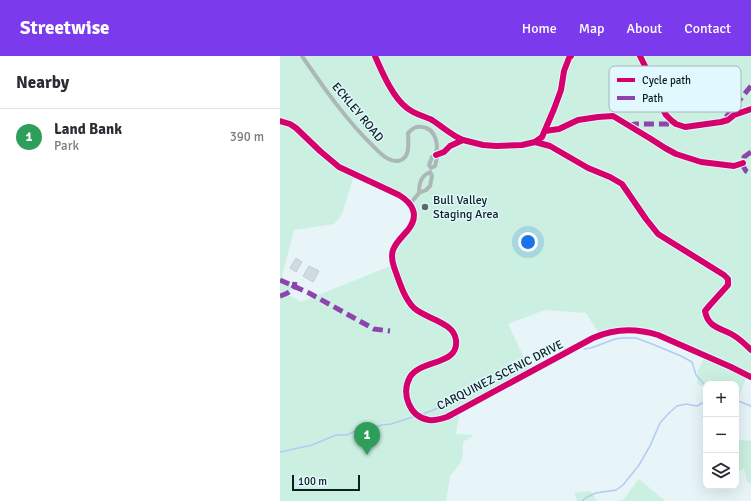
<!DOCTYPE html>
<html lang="en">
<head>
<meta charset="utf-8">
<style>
	:root { --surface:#fff; --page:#f7f7f7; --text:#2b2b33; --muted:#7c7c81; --line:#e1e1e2; --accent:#7c3aed }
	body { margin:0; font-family:Signika,sans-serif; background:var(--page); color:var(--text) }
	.controls { position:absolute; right:12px; bottom:12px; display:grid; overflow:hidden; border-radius:8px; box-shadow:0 4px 16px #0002 }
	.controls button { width:36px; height:36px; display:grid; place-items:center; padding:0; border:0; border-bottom:1px solid var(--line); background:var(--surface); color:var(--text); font:20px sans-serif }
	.scale { position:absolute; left:12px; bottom:10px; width:68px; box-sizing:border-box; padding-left:4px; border:2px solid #0f1e21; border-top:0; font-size:11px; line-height:14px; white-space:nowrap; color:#0f1e21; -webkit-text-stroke:3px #e1f9fe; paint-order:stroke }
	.you { position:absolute; left:248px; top:186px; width:14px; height:14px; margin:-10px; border:3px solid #fff; border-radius:50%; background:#1a73e8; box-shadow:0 0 0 6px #1a73e833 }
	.badge { display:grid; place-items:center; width:26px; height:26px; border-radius:50%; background:var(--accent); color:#fff; font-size:13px; font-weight:700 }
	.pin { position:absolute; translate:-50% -33px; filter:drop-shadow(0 1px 2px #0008) }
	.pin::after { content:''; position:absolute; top:21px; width:14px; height:12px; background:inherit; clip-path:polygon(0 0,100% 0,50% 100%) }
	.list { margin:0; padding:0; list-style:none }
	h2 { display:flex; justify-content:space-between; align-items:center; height:52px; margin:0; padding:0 16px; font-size:17px }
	h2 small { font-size:13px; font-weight:400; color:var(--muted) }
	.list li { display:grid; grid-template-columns:26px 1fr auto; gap:12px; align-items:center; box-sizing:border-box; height:56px; padding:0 16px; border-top:1px solid var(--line) }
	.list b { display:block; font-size:15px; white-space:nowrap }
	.list p { margin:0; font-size:13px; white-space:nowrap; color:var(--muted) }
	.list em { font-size:13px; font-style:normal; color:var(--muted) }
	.icon { flex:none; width:22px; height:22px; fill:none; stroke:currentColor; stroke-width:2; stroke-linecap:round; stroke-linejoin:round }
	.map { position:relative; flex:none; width:471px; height:445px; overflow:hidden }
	header { display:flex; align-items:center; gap:24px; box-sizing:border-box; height:56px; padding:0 20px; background:var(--accent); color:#fff }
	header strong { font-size:19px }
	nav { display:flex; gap:22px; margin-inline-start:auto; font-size:14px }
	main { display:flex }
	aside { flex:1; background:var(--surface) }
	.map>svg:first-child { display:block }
	.green { fill:#cbefe0; fill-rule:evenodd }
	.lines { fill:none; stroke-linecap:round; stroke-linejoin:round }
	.stream { stroke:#b2caf6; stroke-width:1.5 }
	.building { fill:#cfdbe0; stroke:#c1cdd2 }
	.street { stroke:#abb8b7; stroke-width:4 }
	.secondary { stroke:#a6b7b7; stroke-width:5.5 }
	.quiet { stroke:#8e44ad; stroke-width:5; stroke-dasharray:10 5; stroke-linecap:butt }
	.cycleway-casing { stroke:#e1f9fe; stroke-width:8 }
	.cycleway { stroke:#d6006c; stroke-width:6 }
	.poi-dot { fill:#5b696c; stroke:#e1f9fe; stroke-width:1.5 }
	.labels { text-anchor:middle; stroke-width:3; stroke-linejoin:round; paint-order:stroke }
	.street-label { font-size:12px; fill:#0f1e21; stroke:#e1f9fe }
	.poi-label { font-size:12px; fill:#0f1e21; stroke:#e1f9fe; text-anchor:start }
	.key { fill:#e1f9fe; stroke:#a2b7bc; stroke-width:1 }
	.key-label { font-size:11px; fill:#0f1e21 }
</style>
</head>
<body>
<header>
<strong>Streetwise</strong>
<nav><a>Home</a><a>Map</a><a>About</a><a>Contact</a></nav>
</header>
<main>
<aside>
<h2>Nearby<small></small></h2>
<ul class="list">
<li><span class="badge" style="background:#2e9e5b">1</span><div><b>Land Bank</b><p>Park</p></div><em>390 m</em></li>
</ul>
</aside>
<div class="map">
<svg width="471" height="445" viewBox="0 0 471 445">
	<rect width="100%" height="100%" fill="#e7f5f8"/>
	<g class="green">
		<path d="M0,0H471V321L467,319L456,349V328H426V332L417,328L418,314L425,300L363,275L320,279L306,257L265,254L228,268L251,316L180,354L176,378L194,379L183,386V398L180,408L170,420L166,445H0ZM74,119L130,148L133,164L112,200L113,209L21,246L7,238L14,231L1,224L14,174L54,168L62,158Z"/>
		<path d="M456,383L471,385V428L467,426L464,412L456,417Z"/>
		<path d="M359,423L385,445H336L343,444Z"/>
		<path d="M310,435L317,445H297L294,437Z"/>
	</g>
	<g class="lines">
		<g class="stream">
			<path d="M304,293L311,292L335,283L342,282H356L372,288L401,300L412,306L416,319L424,328L426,329"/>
			<path d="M456,344L471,350"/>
			<path d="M140,359C176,347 208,326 243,311"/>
			<path d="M0,396L32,389L56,379H67L77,374L89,373L102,369L111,368L136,360"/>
			<path d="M302,445L307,441L316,437L336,434L343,429L359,409L370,390L380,367L390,356L397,350L406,348L417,350L426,345"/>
		</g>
	</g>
	<g class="building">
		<path d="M16,202L22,206L16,216L10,212Z"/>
		<path d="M29,210L39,215L33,226L23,220Z"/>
	</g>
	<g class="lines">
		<g class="street">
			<path d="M22,0C44,32 66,64 94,91C99,96 104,102 111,104C116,106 122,105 125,101C130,95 128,84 128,77C133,72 136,70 142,71C152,72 156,81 157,90C157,94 155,98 157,102L155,110L151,112L149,109L152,101L156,99"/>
			<path d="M130,148L139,137L146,134L150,130L152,120L150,116C141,120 139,127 139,137"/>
		</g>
		<path class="secondary" d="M0,65L10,68L16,72L40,95L59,111L119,139C134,148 139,160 128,174C123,180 116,186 113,194C111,200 112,205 114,211C119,225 124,242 134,252C146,263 174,266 176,284C179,310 141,303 130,321C121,337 129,361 149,364C155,365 161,363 167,361L313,282C335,272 356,272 378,279L451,311L471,321"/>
		<g class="quiet">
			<path d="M446,61L471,30"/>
			<path d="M349,69L356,68H395"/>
			<path d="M471,96L464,101L463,110L466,115L471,118"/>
			<path d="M0,224L29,237L94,273L110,275"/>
			<path d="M0,240C7,238 14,235 15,226"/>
		</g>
		<defs>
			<g id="cycleway">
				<path d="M95,0C102,16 113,42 127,52C134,58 144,60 152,64C163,71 171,79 183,84"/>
				<path d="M360,0L364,8L370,21L380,48L386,59L392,65L396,68L405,71L441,66L448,64L454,59L471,53"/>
				<path d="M0,65L10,68L16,72L40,95L59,111L119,139C134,148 139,160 128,174C123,180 116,186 113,194C111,200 112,205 114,211C119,225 124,242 134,252C146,263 174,266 176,284C179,310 141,303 130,321C121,337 129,361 149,364C155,365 161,363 167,361L313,282C335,272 356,272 378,279L451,311L471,321"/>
				<path d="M265,75L279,73L298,64L318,61L333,60L371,83L385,92L396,98L421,106L454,110L463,107"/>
				<path d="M255,86L270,90L308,112L330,121L342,128L366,163L378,178L444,219L448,223V229L430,249L425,255C428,272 441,272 453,279C460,283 466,289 471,294"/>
				<path d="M156,99L164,96L170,90L183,84L203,89L216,90L242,89L255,86L262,81L274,53L281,34L284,15L289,2L291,0"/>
			</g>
		</defs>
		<use href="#cycleway" class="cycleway-casing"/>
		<use href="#cycleway" class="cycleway"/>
	</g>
	<circle class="poi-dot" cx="145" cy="151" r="4"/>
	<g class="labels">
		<g class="street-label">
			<text transform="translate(78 56) rotate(50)" y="4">ECKLEY ROAD</text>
			<text transform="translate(220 319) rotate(-27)" y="4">CARQUINEZ SCENIC DRIVE</text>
		</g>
		<g class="poi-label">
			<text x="153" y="148">Bull Valley<tspan x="153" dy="14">Staging Area</tspan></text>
		</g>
	</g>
	<rect x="329" y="10" width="132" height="46" rx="6" class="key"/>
	<rect x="337" y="22" width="18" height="4" fill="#d6006c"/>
	<rect x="337" y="40" width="18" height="4" fill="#8e44ad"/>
	<g class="key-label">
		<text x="362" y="28">Cycle path</text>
		<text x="362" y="46">Path</text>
	</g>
</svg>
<div class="controls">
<button>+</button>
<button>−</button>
<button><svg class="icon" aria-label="layers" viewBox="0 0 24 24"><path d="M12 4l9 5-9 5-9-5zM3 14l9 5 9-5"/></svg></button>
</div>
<div class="scale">100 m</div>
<div class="you"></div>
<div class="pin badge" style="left:87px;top:399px;background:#2e9e5b">1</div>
</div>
</main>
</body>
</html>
